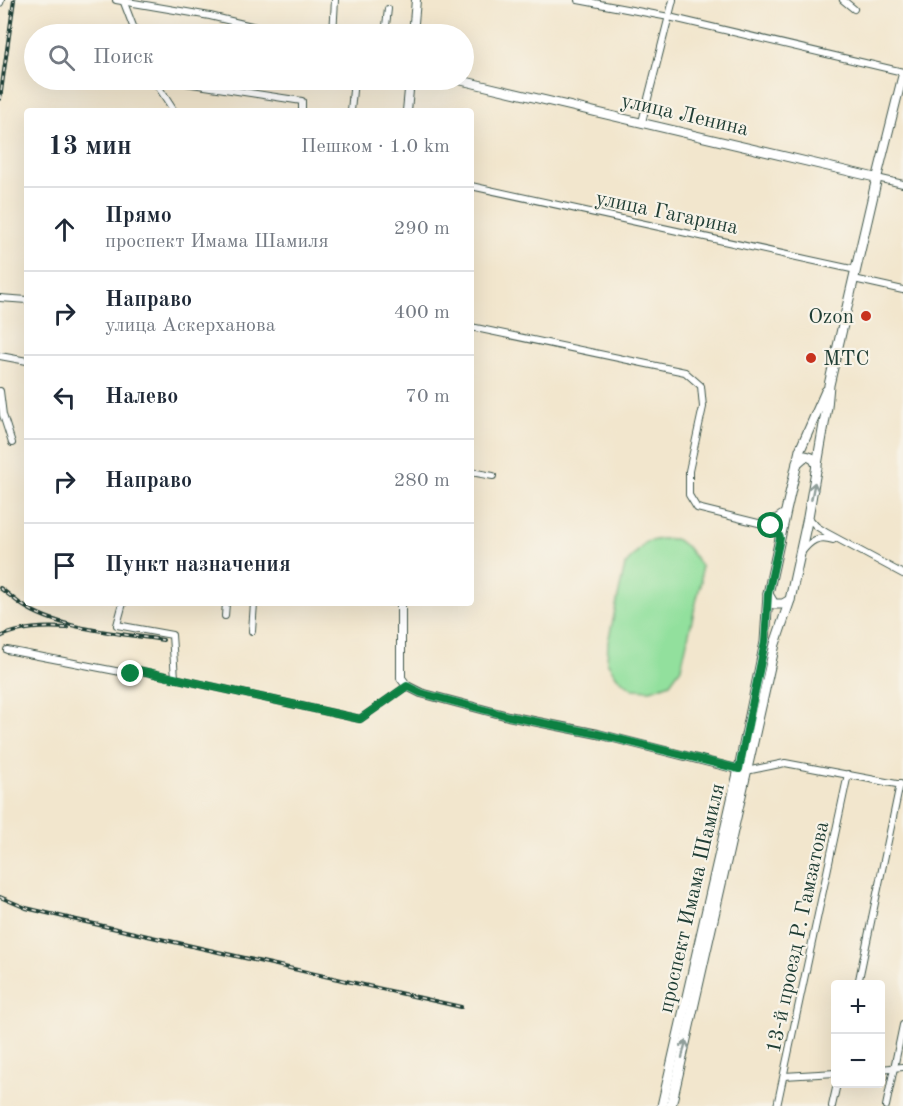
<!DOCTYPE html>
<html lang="ru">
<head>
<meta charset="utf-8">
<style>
	:root { --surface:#fff; --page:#f2f2f3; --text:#1f2937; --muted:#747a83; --line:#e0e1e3 }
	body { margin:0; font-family:"Old Standard TT",serif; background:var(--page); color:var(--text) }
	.controls { position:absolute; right:18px; bottom:18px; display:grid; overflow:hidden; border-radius:6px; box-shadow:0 6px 24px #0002 }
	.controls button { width:54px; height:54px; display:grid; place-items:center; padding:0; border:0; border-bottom:2px solid var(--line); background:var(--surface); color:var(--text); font:30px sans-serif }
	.stop { position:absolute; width:18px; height:18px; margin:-14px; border:4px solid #0b8043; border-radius:50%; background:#fff }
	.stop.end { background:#0b8043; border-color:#fff; box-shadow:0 2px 6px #0008 }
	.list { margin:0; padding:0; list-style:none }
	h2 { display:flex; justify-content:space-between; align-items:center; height:78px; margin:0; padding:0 24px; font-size:26px }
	h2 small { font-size:20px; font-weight:400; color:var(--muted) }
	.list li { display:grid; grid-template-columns:39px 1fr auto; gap:18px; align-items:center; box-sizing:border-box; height:84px; padding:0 24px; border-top:2px solid var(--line) }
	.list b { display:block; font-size:22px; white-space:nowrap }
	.list p { margin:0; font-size:20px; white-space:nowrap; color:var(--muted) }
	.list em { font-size:20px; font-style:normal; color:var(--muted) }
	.icon { flex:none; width:33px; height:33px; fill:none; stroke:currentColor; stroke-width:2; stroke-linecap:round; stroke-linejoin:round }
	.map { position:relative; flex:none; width:903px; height:1106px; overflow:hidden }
	.search { position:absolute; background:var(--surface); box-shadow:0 6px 24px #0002; left:24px; top:24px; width:450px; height:66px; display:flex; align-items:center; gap:15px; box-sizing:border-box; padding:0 21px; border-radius:33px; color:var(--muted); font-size:22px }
	.panel { position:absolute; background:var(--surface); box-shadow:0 6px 24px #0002; left:24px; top:108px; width:450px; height:498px; border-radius:6px }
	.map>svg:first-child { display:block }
	.pitch { fill:#92e09d; stroke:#588e68; stroke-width:1.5 }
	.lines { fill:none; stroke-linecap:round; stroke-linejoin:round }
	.minor-casing { stroke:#3f564b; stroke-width:8 }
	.tertiary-casing { stroke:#3f564b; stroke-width:10 }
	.secondary-casing { stroke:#3f564b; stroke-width:11 }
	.minor { stroke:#fff; stroke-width:6 }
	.tertiary { stroke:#fff; stroke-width:8 }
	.secondary { stroke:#fff; stroke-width:9 }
	.rail-casing { stroke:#1f3d34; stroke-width:4 }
	.rail { stroke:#f7f3e8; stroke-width:1.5; stroke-dasharray:4.5; stroke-linecap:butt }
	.oneway { stroke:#8f9e9a }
	.route { stroke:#0b8043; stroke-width:8 }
	.poi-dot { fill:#c8321e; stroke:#f7f3e8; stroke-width:2 }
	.labels { text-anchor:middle; stroke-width:4.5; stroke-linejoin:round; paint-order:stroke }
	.street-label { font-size:21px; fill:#1f3d34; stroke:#f7f3e8 }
	.poi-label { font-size:21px; fill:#1f3d34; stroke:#f7f3e8; text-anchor:end }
</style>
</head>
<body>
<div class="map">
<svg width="903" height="1106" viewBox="0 0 903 1106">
	<rect width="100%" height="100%" fill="#f7f3e8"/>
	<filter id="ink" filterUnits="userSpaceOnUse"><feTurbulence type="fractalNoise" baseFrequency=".0167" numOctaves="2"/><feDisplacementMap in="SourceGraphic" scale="12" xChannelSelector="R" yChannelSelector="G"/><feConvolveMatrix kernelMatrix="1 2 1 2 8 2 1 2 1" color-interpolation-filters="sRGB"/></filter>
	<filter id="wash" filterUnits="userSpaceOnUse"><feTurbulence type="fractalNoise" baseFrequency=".008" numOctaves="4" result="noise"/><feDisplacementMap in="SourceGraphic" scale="24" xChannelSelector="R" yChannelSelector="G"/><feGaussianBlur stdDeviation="1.35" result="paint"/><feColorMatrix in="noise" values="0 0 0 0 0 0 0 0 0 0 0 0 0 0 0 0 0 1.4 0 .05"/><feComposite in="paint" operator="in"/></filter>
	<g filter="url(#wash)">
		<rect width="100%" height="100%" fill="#f2e6cd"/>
		<path class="pitch" d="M660,539H675L687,547L701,566V581L681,668L670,683L651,690L633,689L617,677L607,662L608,642L625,565L646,542Z"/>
	</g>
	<g filter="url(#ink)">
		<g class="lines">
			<defs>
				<g id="minor">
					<path d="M116,0L210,16L285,34"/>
					<path d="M123,0L136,34"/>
					<path d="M578,0L669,17L903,72"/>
					<path d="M843,0L854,9"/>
					<path d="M0,3L1,0"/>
					<path d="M333,34L335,0"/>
					<path d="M385,34L388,9"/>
					<path d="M154,80L174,111"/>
					<path d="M166,80L302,101V111"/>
					<path d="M351,111L354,80"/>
					<path d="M642,122L673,0"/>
					<path d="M877,178L903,184"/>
					<path d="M471,186L856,270"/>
					<path d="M854,279L903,290"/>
					<path d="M0,298L27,300"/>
					<path d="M471,327L685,372L701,386L703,407L689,471V495L697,508L771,526L777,531L779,539"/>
					<path d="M0,356L27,361"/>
					<path d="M0,391L3,415L12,443"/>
					<path d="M471,472L493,476"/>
					<path d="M808,517L816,526L827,533L903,574"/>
					<path d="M762,522L773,520L785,512"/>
					<path d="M801,553C810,541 818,535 833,540"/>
					<path d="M123,603L117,625L172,635L175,678"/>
					<path d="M225,616L226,603"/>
					<path d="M252,631L254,603"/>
					<path d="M7,650L131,674L133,669L360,719L407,686"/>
					<path d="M746,771L785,763L902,785"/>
					<path d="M858,984L900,784"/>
					<path d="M880,1069L903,1067"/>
					<path d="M784,1076L836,1073"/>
					<path d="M777,1106L848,774"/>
					<path d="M832,1106L837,1084"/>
					<path d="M886,1106L903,1025"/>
				</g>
				<g id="tertiary">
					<path d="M413,34L416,0"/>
					<path d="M459,80L877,178L903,74"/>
					<path d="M407,111L410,80"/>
					<path d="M401,603V678L407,686L421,693L508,716L598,734L745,771"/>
				</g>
				<g id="secondary">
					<path d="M797,463L805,456C813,457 816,460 817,468"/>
					<path d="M768,594L774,604H783L790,600"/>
					<path d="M662,1106L739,769L765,642L768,594L786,511L800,450L826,391"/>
					<path d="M671,1106L765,689L775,644L790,600L808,517L827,407L829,385L877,178"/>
				</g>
			</defs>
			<use href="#minor" class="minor-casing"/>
			<use href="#tertiary" class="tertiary-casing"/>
			<use href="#secondary" class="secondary-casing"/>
			<use href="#minor" class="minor"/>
			<use href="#tertiary" class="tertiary"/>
			<use href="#secondary" class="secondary"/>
			<defs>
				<g id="rail">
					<path d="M0,99L14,0"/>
					<path d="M0,588C7,593 15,600 22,605C60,630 120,633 163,640"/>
					<path d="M0,637C21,627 44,627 67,628"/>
					<path d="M0,897L26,908L68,918L461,1007"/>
				</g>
			</defs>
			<use href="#rail" class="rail-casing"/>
			<use href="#rail" class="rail"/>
		</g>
		<defs><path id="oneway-shaft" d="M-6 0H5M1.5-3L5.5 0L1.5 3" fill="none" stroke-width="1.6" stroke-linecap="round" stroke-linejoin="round" transform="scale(1.5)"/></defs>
		<g class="oneway">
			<use href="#oneway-shaft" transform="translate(813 491) rotate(-79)"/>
			<use href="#oneway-shaft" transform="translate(684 1049) rotate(-77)"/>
		</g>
	</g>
	<g class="lines" filter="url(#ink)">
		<path class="route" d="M131,674L133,669L360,719L407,686L421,693L508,716L598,734L739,769L765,642L768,594L780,538L777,531L771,526"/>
	</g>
	<g class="poi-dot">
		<circle cx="866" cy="316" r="6"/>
		<circle cx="811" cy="358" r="6"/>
	</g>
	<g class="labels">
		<g class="street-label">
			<text transform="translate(685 114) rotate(13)" y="7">улица Ленина</text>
			<text transform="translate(667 212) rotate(12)" y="7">улица Гагарина</text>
			<text transform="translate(691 898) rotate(-77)" y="7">проспект Имама Шамиля</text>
			<text transform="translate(797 937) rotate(-78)" y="7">13-й проезд Р. Гамзатова</text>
		</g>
		<g class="poi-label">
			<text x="854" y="323">Ozon</text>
			<text x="823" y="365" text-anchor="start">МТС</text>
		</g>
	</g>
</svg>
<div class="controls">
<button>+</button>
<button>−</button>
</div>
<div class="stop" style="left:771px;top:526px"></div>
<div class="stop end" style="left:131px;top:674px"></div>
<div class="search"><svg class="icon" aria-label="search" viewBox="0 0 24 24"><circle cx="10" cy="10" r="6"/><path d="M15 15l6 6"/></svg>Поиск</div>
<section class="panel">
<h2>13 мин<small>Пешком · 1.0 km</small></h2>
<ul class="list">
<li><svg class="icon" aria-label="ahead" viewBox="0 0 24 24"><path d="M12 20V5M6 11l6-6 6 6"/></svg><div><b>Прямо</b><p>проспект Имама Шамиля</p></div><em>290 m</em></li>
<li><svg class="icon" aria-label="right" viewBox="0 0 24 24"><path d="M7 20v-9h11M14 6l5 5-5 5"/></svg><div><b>Направо</b><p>улица Аскерханова</p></div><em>400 m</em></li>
<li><svg class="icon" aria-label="left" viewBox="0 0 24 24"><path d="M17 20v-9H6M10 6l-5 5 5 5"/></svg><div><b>Налево</b></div><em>70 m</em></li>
<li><svg class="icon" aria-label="right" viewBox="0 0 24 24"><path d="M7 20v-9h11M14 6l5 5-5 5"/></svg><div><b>Направо</b></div><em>280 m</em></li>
<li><svg class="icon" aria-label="arrive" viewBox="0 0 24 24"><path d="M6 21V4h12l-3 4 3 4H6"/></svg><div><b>Пункт назначения</b></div></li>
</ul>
</section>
</div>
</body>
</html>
